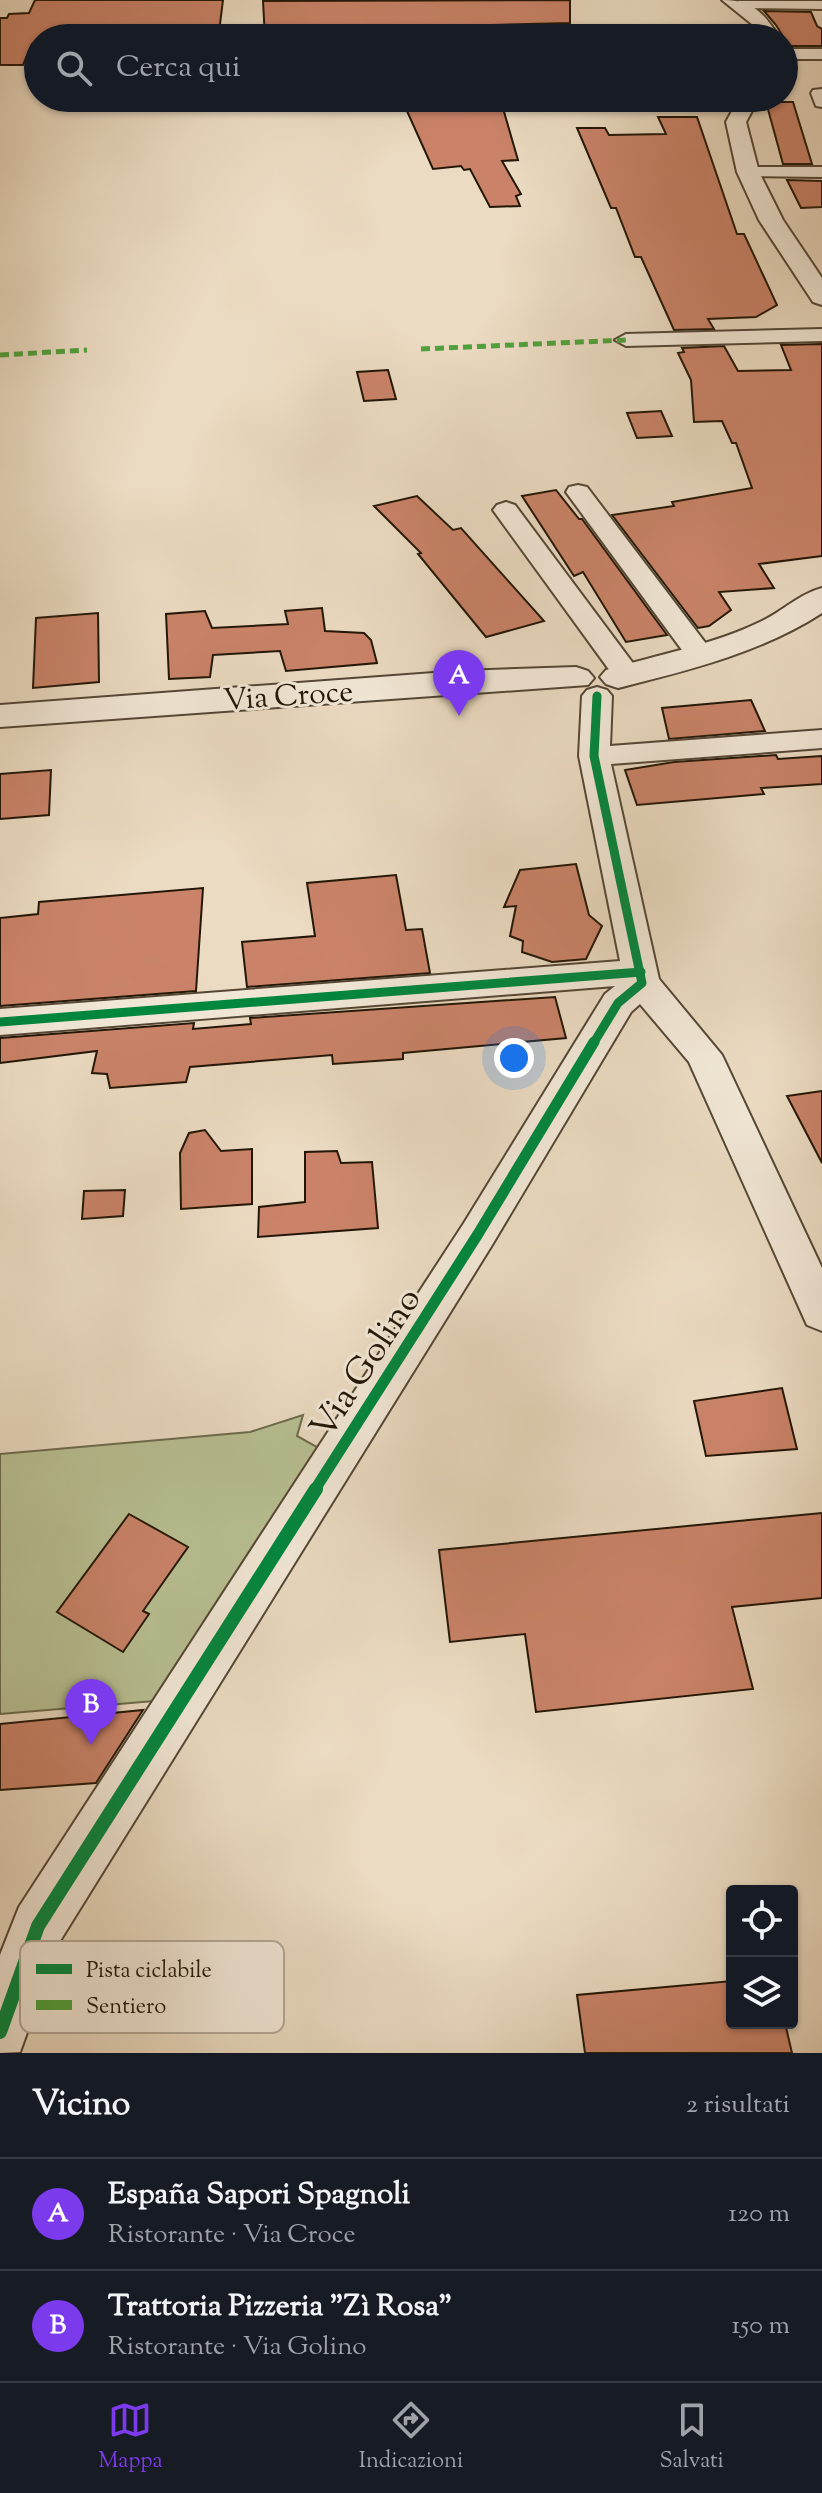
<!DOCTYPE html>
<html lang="it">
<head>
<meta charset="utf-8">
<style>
	:root { --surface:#171b24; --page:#242831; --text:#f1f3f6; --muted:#9ea1a6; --line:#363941; --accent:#7c3aed }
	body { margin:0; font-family:"Sorts Mill Goudy",serif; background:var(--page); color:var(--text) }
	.controls { position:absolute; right:24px; bottom:24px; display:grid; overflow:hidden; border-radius:8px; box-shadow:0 2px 6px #0004 }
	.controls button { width:72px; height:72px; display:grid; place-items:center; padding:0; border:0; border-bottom:2px solid var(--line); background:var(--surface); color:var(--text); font:40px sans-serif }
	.you { position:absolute; left:514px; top:1058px; width:28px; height:28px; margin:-20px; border:6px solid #fff; border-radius:50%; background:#1a73e8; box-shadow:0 0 0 12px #1a73e833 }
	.badge { display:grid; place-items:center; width:52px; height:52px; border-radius:50%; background:var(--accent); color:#fff; font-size:26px; font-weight:700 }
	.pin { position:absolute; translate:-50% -66px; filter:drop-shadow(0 2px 4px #0008) }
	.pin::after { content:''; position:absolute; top:42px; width:28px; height:24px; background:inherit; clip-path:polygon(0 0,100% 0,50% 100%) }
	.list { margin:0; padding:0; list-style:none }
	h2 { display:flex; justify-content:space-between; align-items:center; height:104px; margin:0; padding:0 32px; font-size:34px }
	h2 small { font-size:26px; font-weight:400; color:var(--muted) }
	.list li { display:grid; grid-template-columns:52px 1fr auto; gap:24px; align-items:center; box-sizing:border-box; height:112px; padding:0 32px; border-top:2px solid var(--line) }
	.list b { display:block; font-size:30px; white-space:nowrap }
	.list p { margin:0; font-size:26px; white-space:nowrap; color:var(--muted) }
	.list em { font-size:26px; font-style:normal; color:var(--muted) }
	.icon { flex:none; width:44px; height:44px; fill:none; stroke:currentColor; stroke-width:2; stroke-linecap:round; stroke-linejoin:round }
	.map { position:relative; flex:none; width:822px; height:2053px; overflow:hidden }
	.search { position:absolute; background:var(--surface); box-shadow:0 2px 6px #0004; left:24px; right:24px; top:24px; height:88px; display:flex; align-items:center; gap:20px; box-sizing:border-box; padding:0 28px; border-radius:44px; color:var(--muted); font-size:30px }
	.sheet { height:328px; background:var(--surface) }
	nav { display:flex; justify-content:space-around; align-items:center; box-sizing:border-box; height:112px; border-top:2px solid var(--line); background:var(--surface); font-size:22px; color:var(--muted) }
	nav a { display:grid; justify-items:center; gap:4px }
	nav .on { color:var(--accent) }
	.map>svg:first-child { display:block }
	.green { fill:#b8c093; stroke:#6d6b4c; stroke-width:2 }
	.building { fill:#ca8369; stroke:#221606; stroke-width:2 }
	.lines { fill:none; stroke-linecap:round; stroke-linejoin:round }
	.minor-casing { stroke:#544735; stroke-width:4 }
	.tertiary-casing { stroke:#544735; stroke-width:4 }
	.minor { fill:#f2e8d7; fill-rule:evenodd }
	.tertiary { fill:#f2e8d7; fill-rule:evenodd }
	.quiet { stroke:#50a13d; stroke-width:5; stroke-dasharray:9 5; stroke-linecap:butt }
	.cycleway-far2-casing { stroke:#f2e8d7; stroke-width:14 }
	.cycleway-far1-casing { stroke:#f2e8d7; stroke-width:16 }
	.cycleway-casing { stroke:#f2e8d7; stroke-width:19 }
	.cycleway-far2 { stroke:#00873e; stroke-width:9 }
	.cycleway-far1 { stroke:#00873e; stroke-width:11 }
	.cycleway { stroke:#00873e; stroke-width:14 }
	.labels { text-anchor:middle; stroke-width:6; stroke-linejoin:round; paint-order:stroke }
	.street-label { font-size:30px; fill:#221606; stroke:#f2e8d7 }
	.near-street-label { font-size:36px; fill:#221606; stroke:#f2e8d7 }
	.key { fill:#f2e8d7; stroke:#b4a998; stroke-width:2 }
	.key-label { font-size:22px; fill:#221606 }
</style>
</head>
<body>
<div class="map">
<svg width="822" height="2053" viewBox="0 0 822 2053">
	<rect width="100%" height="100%" fill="#ebdbc2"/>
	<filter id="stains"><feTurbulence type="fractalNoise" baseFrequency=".0025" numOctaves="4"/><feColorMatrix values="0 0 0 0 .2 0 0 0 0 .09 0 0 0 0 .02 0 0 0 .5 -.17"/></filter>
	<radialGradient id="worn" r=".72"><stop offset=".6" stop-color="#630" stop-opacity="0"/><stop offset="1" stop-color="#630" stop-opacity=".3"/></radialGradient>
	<path class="green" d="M303,1415L297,1436L326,1452L166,1700L0,1714V1454L250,1432Z"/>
	<g class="building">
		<path d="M35,0H223L219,32L183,33V38H38V43L32,44L23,65H0V18H7L9,14L29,13Z"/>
		<path d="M570,0V23L493,25L494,27H484L485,38H265L263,1Z"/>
		<path d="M764,11L811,12L817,26L822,29V46H789L776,25Z"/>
		<path d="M500,98L518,160L502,161L521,194L516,196L520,206L490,207L470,169L464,170L461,166L433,169L402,100Z"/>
		<path d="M766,102H793L812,164H783Z"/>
		<path d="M658,117H697L737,234H744L777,305L756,317L708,319L714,329L674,330L641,257H635L616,208H611L577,128H605L609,135L666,134Z"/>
		<path d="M787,180L822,181V207L801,208Z"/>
		<path d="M822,344V556L759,564L774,588L719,592L731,610L709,626L698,628L612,515L674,506L672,502L752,488L736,443H732L722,421L694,422L691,380L678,353L684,352L682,348L724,346L738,371L791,370L781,345Z"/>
		<path d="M388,370L396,399L364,401L357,372Z"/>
		<path d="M661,411L672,436L637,438L627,413Z"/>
		<path d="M556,490L579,519H582L667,635L626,642L583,572L574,576L522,496Z"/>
		<path d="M417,496L453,530L461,528L544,621L486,637L418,554L421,553L374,506Z"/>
		<path d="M322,608L325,631L364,633L371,640L377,663L286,671L280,651L213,655L210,677L169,679L166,614L205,611L212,628L288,624L285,611Z"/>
		<path d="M98,613L99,682L33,688L36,618Z"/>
		<path d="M751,700L765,731L669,739L662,708Z"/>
		<path d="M776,755L778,759L822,756V784L761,788L764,794L637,805L625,770L674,762Z"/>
		<path d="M51,770L49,815L0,819V774Z"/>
		<path d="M576,864L589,915L602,926L586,959L552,962L522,952L523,941L510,936L516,906L504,907L520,870Z"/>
		<path d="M396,875L406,930L422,929L430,973L247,987L242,942L315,936L307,883Z"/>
		<path d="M203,888L196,991L0,1006V918L38,914L39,902Z"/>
		<path d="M555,997L566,1038L403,1053V1059L333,1064L332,1055L190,1067L186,1082L110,1088L107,1074L92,1073L97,1051L0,1063V1038L194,1023L193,1029L251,1024L250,1018Z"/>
		<path d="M822,1091V1163L787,1096Z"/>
		<path d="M205,1130L221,1151L252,1149V1204L181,1209L180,1153L189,1133Z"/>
		<path d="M337,1151L341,1163L372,1162L378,1228L258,1237L259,1207L305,1202V1152Z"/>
		<path d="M125,1190L123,1216L82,1219L84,1191Z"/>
		<path d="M782,1388L797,1449L706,1456L694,1401Z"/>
		<path d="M822,1513V1598L732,1607L753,1689L536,1712L525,1634L450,1642L439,1550Z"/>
		<path d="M129,1514L188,1547L143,1611L149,1614L123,1652L57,1612Z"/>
		<path d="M143,1710L96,1783L0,1790V1724Z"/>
		<path d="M732,1981V2023H785L792,2053H585L577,1995Z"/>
	</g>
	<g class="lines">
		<defs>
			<g id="minor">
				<path d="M739,1H822V9L734,8L732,5Z"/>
				<rect x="784" y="49" width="38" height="10"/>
				<path d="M822,89V107L816,106L811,93L813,90Z"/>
				<path d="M748,167H822V177L742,176L739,172Z"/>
				<path d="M822,329V341L626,346L615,340L626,334Z"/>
				<path d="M578,485L587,487L710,649L714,655L710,661L700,663L690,661L566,492L569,487Z"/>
				<path d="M506,502L515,505L638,670L642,676L638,682L628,685L618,682L493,510L497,505Z"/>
				<path d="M597,687L607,690L612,696L610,746L822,730V748L611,764L659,979L722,1055L822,1268V1331L807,1325L689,1062L640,1004L631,1012L492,1245L60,1941L20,2052L0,2053V1955L19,1907L464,1223L605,994L615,986L0,1035V1009L620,961L579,756L582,696L587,690Z"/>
			</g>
			<g id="tertiary">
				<path d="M722,0C754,0 763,13 780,38H762L753,25Z"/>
				<path d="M739,98H759L746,122L759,172L783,220L822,278V305L813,302L759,220L737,172L726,122Z"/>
				<path d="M822,588V613C760,653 689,670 618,688L606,684L600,677L606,670C657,655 713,645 762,621C783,611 799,594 822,588Z"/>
				<path d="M576,667L588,671L594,678L588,685L0,727V705L461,671Z"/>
			</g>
		</defs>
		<use href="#minor" class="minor-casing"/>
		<use href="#tertiary" class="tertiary-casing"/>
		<use href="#minor" class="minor"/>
		<use href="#tertiary" class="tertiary"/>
		<g class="quiet">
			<path d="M421,349L626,340"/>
			<path d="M0,355L87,350"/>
		</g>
		<defs>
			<g id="cycleway-far2">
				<path d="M0,1022L641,972"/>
				<path d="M593,1044L618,1003L642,983L594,756L597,696"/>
			</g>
			<path id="cycleway-far1" d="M314,1491L478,1234L594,1042"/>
			<path id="cycleway" d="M0,2032L38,1926L316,1489"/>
		</defs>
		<use href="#cycleway-far2" class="cycleway-far2-casing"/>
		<use href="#cycleway-far1" class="cycleway-far1-casing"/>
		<use href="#cycleway" class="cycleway-casing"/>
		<use href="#cycleway-far2" class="cycleway-far2"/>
		<use href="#cycleway-far1" class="cycleway-far1"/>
		<use href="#cycleway" class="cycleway"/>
	</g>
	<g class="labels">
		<g class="street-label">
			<text transform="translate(288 695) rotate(-4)" y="10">Via Croce</text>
		</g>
		<g class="near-street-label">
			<text transform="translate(364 1362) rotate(-57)" y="13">Via Golino</text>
		</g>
	</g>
	<rect x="20" y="1941" width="264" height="92" rx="12" class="key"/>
	<rect x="36" y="1964" width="36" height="10" fill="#00873e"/>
	<rect x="36" y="2000" width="36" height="10" fill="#50a13d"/>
	<g class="key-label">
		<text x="86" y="1977">Pista ciclabile</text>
		<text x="86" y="2013">Sentiero</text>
	</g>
	<rect width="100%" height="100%" filter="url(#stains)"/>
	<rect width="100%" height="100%" fill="url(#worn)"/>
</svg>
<div class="controls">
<button><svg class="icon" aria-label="locate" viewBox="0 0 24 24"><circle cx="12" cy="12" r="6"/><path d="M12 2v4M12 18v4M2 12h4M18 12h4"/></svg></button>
<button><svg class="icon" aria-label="layers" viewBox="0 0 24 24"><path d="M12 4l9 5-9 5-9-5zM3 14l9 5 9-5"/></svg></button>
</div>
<div class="you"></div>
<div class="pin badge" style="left:459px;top:716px">A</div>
<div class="pin badge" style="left:91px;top:1745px">B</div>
<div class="search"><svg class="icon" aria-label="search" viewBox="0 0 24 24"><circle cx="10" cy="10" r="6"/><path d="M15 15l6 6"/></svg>Cerca qui</div>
</div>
<section class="sheet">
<h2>Vicino<small>2 risultati</small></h2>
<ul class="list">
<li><span class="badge">A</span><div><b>España Sapori Spagnoli</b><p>Ristorante · Via Croce</p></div><em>120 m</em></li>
<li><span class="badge">B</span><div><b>Trattoria Pizzeria &quot;Zì Rosa&quot;</b><p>Ristorante · Via Golino</p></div><em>150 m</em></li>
</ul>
</section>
<nav>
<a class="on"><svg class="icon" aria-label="map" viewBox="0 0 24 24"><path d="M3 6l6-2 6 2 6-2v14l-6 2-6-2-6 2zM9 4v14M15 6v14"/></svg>Mappa</a>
<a><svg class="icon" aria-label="directions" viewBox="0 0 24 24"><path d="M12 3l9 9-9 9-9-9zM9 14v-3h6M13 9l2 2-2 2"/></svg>Indicazioni</a>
<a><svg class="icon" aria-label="saved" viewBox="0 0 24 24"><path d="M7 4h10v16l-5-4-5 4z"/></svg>Salvati</a>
</nav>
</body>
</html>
